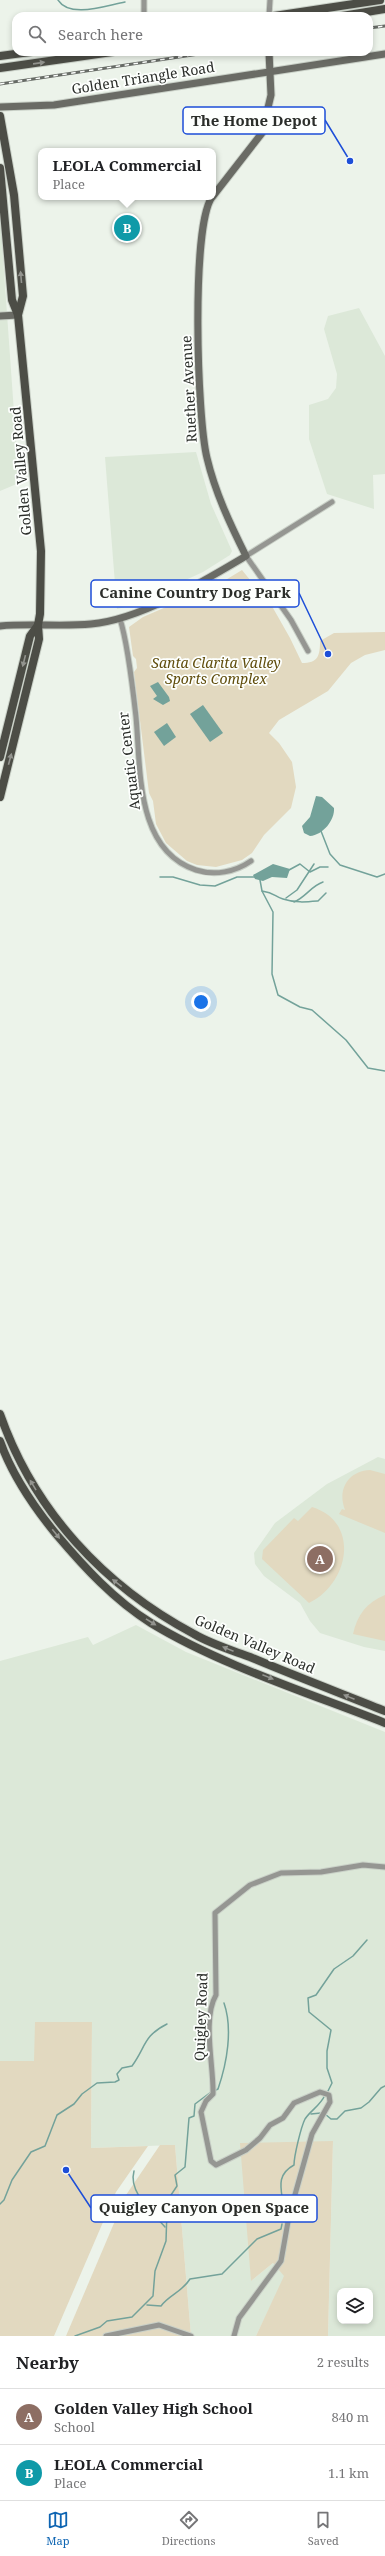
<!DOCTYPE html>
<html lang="en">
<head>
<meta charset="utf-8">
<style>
	:root { --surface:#fff; --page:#f2f2f2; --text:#202124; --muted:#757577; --line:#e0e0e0; --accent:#0d64b2 }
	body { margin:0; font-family:"Noto Serif",serif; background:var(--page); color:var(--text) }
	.controls { position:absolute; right:12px; bottom:12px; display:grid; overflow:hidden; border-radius:8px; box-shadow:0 2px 6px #0003 }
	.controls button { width:36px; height:36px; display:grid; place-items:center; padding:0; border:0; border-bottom:1px solid var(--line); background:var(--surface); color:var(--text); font:20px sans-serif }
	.you { position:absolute; left:201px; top:1002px; width:14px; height:14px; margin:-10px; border:3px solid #fff; border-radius:50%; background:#1a73e8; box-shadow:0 0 0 6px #1a73e833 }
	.badge { display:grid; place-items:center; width:26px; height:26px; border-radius:50%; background:var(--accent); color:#fff; font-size:13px; font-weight:700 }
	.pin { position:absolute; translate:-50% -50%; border:2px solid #fff; box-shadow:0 1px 4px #0006 }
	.popup { position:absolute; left:38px; top:148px; width:178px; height:52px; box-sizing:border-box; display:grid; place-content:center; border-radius:8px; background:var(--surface); filter:drop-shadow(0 1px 3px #0005); font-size:13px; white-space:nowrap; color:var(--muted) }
	.popup b { font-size:15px; color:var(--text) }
	.popup::after { content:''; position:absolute; left:50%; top:100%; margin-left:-8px; border:8px solid transparent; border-top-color:var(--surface) }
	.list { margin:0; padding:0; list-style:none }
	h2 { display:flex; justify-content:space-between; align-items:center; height:52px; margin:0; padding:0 16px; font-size:17px }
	h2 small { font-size:13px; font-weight:400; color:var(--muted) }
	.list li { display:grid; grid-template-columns:26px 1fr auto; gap:12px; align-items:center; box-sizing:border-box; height:56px; padding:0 16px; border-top:1px solid var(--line) }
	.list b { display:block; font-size:15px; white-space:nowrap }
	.list p { margin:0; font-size:13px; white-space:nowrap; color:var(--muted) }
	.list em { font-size:13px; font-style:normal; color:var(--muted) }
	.icon { flex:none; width:22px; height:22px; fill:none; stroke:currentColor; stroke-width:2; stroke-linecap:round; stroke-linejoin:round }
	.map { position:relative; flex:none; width:385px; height:2336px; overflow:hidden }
	.search { position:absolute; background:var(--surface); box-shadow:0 2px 6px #0003; left:12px; right:12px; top:12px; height:44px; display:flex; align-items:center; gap:10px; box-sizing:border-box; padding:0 14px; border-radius:12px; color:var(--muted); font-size:15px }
	.sheet { height:164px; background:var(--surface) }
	nav { display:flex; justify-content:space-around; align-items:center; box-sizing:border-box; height:56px; border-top:1px solid var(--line); background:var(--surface); font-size:11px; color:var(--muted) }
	nav a { display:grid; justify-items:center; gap:2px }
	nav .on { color:var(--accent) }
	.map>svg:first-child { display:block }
	.built { fill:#dce8d8; fill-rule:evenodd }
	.green { fill:#e2d9c0 }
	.water { fill:#73a29a }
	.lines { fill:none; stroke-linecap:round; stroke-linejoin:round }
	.stream { stroke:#73a29a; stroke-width:1.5 }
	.street-casing { stroke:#c9d0c7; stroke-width:7 }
	.secondary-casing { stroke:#c9d0c7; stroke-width:9 }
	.primary-casing { stroke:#c9d0c7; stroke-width:10 }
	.street { stroke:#959692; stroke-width:5 }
	.secondary { stroke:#6a6b65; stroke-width:7 }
	.primary { stroke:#4c4d46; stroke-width:8 }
	.rail-casing { stroke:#676b66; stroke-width:3 }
	.rail { stroke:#fdfffd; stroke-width:1.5; stroke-dasharray:4.5; stroke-linecap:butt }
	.oneway { fill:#93948f }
	.labels { text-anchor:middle; stroke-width:3.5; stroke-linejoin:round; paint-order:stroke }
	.street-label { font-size:14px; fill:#2b2e2a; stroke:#fdfffd }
	.park-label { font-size:14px; font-style:italic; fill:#604d0c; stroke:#fdfffd }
	.leader { fill:none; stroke:#1d4ed8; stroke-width:1.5 }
	.callout-dot { fill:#1d4ed8; stroke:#fdfffd; stroke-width:1.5 }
	.callout { fill:#fdfffd; stroke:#1d4ed8; stroke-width:1.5 }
	.callout-label { font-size:15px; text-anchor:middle; font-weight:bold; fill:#2b2e2a }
</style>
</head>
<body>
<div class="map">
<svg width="385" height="2336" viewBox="0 0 385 2336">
	<rect width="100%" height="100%" fill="#ecf3ea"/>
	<g class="built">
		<path d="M0,215L19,483L0,491Z"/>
		<path d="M359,308L385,356V474L373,475L374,509L327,494L309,439V405L328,399L336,388L337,374L324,329L328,316Z"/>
		<path d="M196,452L211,504L232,551L230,555L203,572L129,606L117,609L105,457Z"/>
		<path d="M378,1457L385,1459V1651L364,1647L320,1633L310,1621L300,1603L264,1576L255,1564L254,1553L275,1523L327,1484Z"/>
		<path d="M136,1625L186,1652L385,1732V2336H328L333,2141L251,2281L273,2263L285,2276L256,2336H191L175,2145L91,2148L92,2022L34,2061H0V1661L88,1637L93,1645ZM340,2291H370V2321H340Z"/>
	</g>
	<g class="green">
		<path d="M242,570L273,608L290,638L302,663C318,663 320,656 320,641L334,633L385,632V650L365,655L351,663L328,691L279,720L269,733L279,743L292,762L296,787L291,808L264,835L252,853L242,860L216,867L197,865L187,861L166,843L156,824L153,801L149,793L134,672L137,668L136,659L133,656L129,627L143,617L219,584Z"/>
		<path d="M370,1470L385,1474V1533L339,1514L342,1509L345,1510C337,1490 348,1471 370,1470Z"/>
		<path d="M312,1507C361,1522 349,1584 309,1603L262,1559L263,1550L294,1518L298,1521Z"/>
		<path d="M385,1595V1641L353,1634C357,1615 367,1602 385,1595Z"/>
		<path d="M35,2022H92L91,2148L148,2146L116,2192L54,2336H0V2061H34Z"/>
		<path d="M333,2141L328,2336H256L284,2276L273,2263L251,2281L240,2143Z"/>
		<path d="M160,2145H175L191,2336H66L126,2195Z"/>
	</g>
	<g class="water">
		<path d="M158,682L169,697L170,701L163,705L153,699L157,696L150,686Z"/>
		<path d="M203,705L223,733L210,742L190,714Z"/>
		<path d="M167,723L176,737L164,746L154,732Z"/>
		<path d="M316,796L322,797L334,808C335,820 323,835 310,836L304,833L302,826L310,817Z"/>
		<path d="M273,864L290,869L287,878L272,877L263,881L255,879L253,875Z"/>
	</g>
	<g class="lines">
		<g class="stream">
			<path d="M58,0C70,19 107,5 125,2"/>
			<path d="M321,831L330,854L340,865L377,877L385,874"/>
			<path d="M289,870L300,864L310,872L320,867H328"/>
			<path d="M160,877H173L200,885L215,886L237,877H255"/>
			<path d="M260,880L262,891L273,912L272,974L278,995L300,1007L312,1010L346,1040L368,1068L385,1071"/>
			<path d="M262,891C275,893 274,896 283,899C295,903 306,902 318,901L326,893"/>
			<path d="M286,898L297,890L314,864"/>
			<path d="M294,902C306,897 311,886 323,882"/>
			<path d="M214,2091L218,2089C227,2063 233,2029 224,2003"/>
			<path d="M328,2091L332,2083L327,2068V2051L331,2030L309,2012L308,1998L316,1995L334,1969L353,1956L367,1940"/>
			<path d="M311,2114L321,2113"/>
			<path d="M325,2114L331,2119H337L345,2111L361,2108L369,2102L381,2088L385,2086"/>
			<path d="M134,2171C128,2192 152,2212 165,2227"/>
			<path d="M0,2204L4,2200L12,2180L31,2152L45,2146L57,2115L74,2104L82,2094L97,2083L115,2082L119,2080L117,2074L122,2068L132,2066C146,2047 143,2036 167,2024"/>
			<path d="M283,2219C287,2198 270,2178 294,2165C294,2156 301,2127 305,2119C311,2110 320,2106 325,2095"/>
			<path d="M147,2305L161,2306C169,2295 182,2292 190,2279L222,2274L257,2239L281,2229L282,2224"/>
			<path d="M75,2336L100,2327L107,2321L132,2317L153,2296L155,2271L166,2241L167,2210L171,2195L177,2186L175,2175L185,2167L189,2118L194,2116L195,2104L211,2092"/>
		</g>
		<defs>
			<g id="street">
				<path d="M144,16V0"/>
				<path d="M269,16L270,0"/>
				<path d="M120,619C128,644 133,690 136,717C141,769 135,850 196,870C215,876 235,872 251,861"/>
				<path d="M308,651L291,620L246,556L332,502"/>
				<path d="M106,2336L159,2325L191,2336"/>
				<path d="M234,2336L239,2318L281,2261L289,2216L312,2134L330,2102L329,2095L320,2092L294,2103L283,2118L270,2125L260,2138L246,2150L216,2165L211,2161L201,2112L206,2101L213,2094C214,2067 202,2019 216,1995L215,1913L250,1885L281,1873L321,1872L363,1865L385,1867"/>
			</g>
			<g id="secondary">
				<path d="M0,107L54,105L385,54"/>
				<path d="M213,196L262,133L271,95L269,52"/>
				<path d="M0,316L18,315"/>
				<path d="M0,626C30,623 61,627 91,624C140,620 204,581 246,556C230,524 215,492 207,458C197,418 191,227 212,197"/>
			</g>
			<g id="primary">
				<path d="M274,16L380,0"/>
				<path d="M342,16L385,9"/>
				<path d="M0,56L30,52"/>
				<path d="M0,68L112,52"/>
				<path d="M0,116L14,195L23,296L18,315"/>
				<path d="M0,168L12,300L18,315L41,551L40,614L38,625L30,636L0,757"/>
				<path d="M0,797L39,639L38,625"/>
				<path d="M0,1414C34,1511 104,1586 194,1634C211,1644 231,1650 250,1657C295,1676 340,1693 385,1711"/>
				<path d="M0,1441C12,1475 34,1507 56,1534C84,1567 114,1600 151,1623C220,1665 309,1693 385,1723"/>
			</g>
		</defs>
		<use href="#street" class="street-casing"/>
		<use href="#secondary" class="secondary-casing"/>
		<use href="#primary" class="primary-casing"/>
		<use href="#street" class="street"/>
		<use href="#secondary" class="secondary"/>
		<use href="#primary" class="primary"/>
		<defs>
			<g id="rail">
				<path d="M369,28L385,26"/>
				<path d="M0,84L212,52"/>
			</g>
		</defs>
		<use href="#rail" class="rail-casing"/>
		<use href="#rail" class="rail"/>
	</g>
	<defs><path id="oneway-solid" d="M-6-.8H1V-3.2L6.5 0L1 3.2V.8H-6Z"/></defs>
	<g class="oneway">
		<use href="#oneway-solid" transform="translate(39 63) rotate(-8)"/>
		<use href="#oneway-solid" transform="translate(21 277) rotate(-95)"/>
		<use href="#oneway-solid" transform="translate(24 661) rotate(104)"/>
		<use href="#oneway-solid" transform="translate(10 759) rotate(-75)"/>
		<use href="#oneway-solid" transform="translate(33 1485) rotate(-121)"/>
		<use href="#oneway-solid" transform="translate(56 1534) rotate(51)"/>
		<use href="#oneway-solid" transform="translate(117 1583) rotate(-142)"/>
		<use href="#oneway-solid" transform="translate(151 1622) rotate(32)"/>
		<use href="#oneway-solid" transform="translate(228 1649) rotate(-158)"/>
		<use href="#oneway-solid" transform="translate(268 1677) rotate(22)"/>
		<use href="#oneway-solid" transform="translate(349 1697) rotate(-158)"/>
	</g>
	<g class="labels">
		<g class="street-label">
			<text transform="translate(143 78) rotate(-9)" y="5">Golden Triangle Road</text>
			<text transform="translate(189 389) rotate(-93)" y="5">Ruether Avenue</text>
			<text transform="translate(21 471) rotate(-95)" y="5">Golden Valley Road</text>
			<text transform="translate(129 761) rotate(-97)" y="5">Aquatic Center</text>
			<text transform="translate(255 1644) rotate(23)" y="5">Golden Valley Road</text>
			<text transform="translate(201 2017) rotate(-88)" y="5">Quigley Road</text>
		</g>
		<g class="park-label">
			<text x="216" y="668">Santa Clarita Valley<tspan x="216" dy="16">Sports Complex</tspan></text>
		</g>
	</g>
	<path class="leader" d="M350 161L325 120M328 654L299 593M66 2170L91 2208"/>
	<g class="callout-dot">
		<circle cx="350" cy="161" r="4"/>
		<circle cx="328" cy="654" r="4"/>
		<circle cx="66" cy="2170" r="4"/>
	</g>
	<g class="callout">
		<rect x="183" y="107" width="142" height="27" rx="4"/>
		<rect x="91" y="580" width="208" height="27" rx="4"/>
		<rect x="91" y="2195" width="226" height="27" rx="4"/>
	</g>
	<g class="callout-label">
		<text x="254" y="126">The Home Depot</text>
		<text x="195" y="598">Canine Country Dog Park</text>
		<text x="204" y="2213">Quigley Canyon Open Space</text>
	</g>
</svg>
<div class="controls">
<button><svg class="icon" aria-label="layers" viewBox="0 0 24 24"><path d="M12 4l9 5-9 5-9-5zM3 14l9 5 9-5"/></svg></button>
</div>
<div class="you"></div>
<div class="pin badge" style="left:320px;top:1559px;background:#8d6e63">A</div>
<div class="pin badge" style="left:127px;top:228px;background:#0f9aa8">B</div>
<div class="popup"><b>LEOLA Commercial</b>Place</div>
<div class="search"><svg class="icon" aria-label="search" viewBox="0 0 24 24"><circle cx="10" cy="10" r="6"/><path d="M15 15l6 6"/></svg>Search here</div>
</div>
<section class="sheet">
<h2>Nearby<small>2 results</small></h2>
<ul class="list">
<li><span class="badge" style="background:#8d6e63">A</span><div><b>Golden Valley High School</b><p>School</p></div><em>840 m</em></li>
<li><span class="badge" style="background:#0f9aa8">B</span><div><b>LEOLA Commercial</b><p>Place</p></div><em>1.1 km</em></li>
</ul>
</section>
<nav>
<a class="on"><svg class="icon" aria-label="map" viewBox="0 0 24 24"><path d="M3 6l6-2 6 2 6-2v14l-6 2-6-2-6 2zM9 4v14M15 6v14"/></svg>Map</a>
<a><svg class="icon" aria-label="directions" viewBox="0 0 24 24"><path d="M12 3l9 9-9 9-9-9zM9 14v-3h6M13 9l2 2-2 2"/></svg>Directions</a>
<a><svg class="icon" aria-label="saved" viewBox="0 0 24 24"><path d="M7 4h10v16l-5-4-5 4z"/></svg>Saved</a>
</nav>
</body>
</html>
